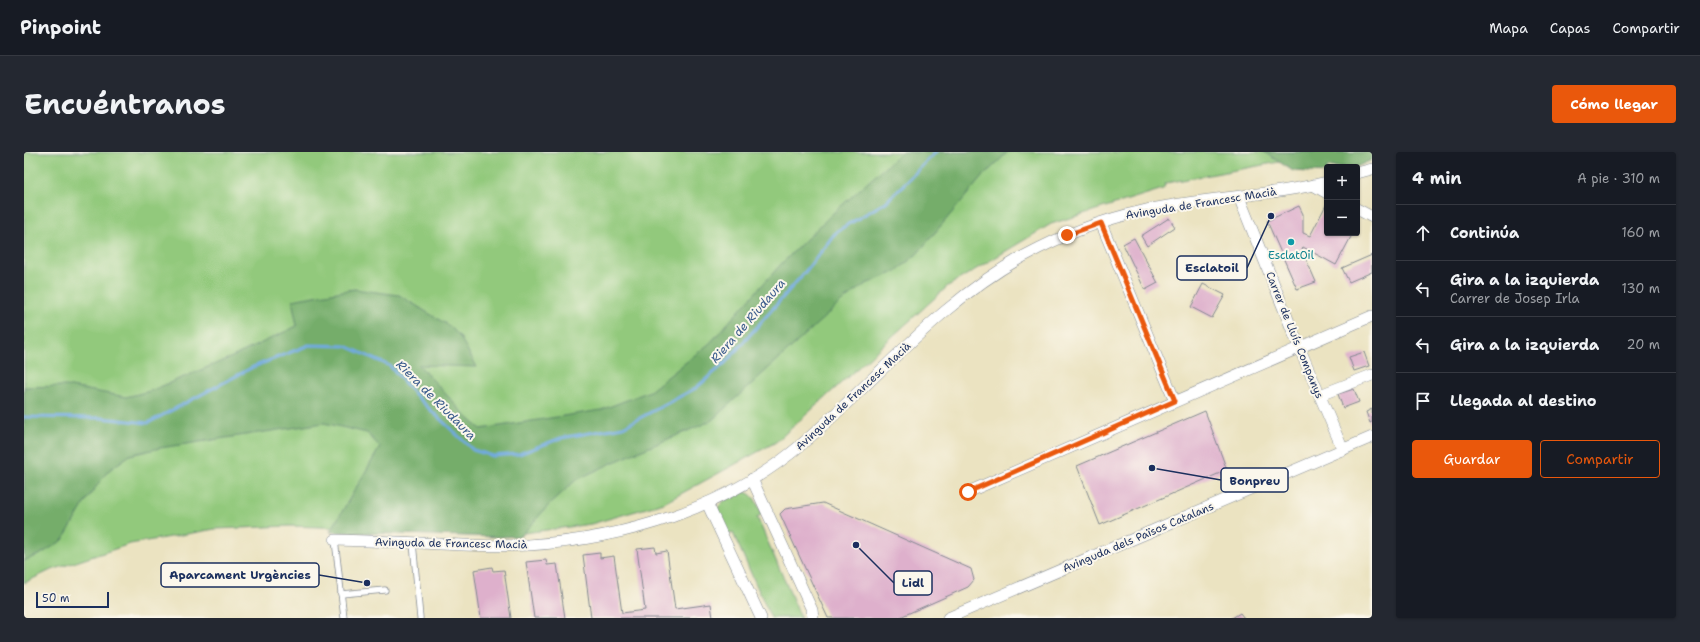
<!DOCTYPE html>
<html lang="es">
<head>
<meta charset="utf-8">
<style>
	:root { --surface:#171b24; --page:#242831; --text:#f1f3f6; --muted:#9ea1a6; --line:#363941; --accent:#ea580c }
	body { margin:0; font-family:"Shantell Sans",sans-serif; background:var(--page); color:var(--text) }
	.controls { position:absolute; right:12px; top:12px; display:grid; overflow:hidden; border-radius:4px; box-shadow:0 1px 3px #0004 }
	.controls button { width:36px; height:36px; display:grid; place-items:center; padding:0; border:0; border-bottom:1px solid var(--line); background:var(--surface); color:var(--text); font:20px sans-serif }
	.scale { position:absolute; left:12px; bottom:10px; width:73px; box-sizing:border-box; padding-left:4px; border:2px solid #1b2f5e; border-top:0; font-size:11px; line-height:14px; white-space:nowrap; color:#1b2f5e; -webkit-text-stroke:3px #fbf7ec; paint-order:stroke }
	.stop { position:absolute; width:12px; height:12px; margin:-9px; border:3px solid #ea580c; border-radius:50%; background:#fff }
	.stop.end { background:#ea580c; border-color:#fff; box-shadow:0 1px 4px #0008 }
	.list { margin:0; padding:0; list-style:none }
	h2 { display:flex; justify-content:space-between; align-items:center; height:52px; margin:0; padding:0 16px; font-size:17px }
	h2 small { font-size:13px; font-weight:400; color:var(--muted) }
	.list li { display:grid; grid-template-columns:26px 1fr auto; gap:12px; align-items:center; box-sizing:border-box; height:56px; padding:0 16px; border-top:1px solid var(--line) }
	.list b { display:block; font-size:15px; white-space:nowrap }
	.list p { margin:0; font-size:13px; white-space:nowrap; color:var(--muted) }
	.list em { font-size:13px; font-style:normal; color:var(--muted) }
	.actions { display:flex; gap:8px; padding:12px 16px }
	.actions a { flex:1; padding:9px 0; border:1px solid var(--accent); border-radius:4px; text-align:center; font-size:14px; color:var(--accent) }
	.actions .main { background:var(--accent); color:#fff }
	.icon { flex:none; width:22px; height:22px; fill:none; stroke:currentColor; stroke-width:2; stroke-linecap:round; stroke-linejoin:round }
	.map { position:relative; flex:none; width:1348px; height:466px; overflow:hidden; border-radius:4px }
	header { display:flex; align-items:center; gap:24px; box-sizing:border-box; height:56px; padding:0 20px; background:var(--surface); border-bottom:1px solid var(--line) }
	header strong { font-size:19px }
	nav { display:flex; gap:22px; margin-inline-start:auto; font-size:14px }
	.intro { display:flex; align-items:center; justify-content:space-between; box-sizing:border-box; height:96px; padding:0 24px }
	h1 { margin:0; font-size:28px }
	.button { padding:10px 18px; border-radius:4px; background:var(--accent); color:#fff; font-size:14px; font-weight:700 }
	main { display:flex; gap:24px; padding:0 24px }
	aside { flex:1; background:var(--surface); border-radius:4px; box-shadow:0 1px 3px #0004 }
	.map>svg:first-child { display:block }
	.green { fill:#92c97b; stroke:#567c6c }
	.forest { fill:#75ad6b; stroke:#486e64 }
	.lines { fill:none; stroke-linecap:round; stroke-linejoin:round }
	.stream { stroke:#71aae1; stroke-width:3 }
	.building { fill:#deb0cc }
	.service-casing { stroke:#838990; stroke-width:7 }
	.minor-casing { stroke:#838990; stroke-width:12 }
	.service { stroke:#fff; stroke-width:5.5 }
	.minor { stroke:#fff; stroke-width:11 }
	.route { stroke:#ea580c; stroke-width:5 }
	.culture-dot { fill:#0f9aa8; stroke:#fbf7ec; stroke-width:1.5 }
	.labels { text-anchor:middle; stroke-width:4; stroke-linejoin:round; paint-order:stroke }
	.street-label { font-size:11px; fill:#1b2f5e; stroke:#fbf7ec }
	.culture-label { font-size:11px; fill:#0d838f; stroke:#fbf7ec }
	.water-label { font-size:12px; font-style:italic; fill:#395a8c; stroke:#fbf7ec }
	.leader { fill:none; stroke:#1b2f5e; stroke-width:1.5 }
	.callout-dot { fill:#1b2f5e; stroke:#fbf7ec; stroke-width:1.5 }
	.callout { fill:#fbf7ec; stroke:#1b2f5e; stroke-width:1.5 }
	.callout-label { font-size:12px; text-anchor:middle; font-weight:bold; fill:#1b2f5e }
</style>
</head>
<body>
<header>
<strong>Pinpoint</strong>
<nav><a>Mapa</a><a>Capas</a><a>Compartir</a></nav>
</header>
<div class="intro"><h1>Encuéntranos</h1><a class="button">Cómo llegar</a></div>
<main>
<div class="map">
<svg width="1348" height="466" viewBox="0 0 1348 466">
	<rect width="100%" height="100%" fill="#fbf7ec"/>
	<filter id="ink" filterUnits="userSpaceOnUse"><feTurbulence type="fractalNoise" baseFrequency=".025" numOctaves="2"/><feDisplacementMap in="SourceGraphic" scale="8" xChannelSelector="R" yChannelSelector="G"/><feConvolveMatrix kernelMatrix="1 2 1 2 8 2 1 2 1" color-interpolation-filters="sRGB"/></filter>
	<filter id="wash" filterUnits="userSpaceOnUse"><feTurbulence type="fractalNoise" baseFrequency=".012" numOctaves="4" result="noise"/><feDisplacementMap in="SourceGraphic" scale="16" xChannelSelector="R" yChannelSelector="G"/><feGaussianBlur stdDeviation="0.9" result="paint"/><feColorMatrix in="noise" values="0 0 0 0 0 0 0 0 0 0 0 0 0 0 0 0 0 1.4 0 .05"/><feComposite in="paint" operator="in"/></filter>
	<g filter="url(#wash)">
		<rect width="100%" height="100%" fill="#ebe3c1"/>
		<g class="green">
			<path d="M0,0H1309L1142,31L1139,37L1027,72L924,134L752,290L640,351L567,372L493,382L266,374L191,377L106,392L25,419L0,431Z"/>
			<path d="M715,340C729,338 733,351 738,362L733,365L777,466H747L709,381L703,383C691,357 687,355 715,340Z"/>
		</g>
		<g class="forest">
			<path d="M878,0H984L958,25L893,102L871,120L842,132L817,150L687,269L590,310L552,328L525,353L497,384L476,385L306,380L356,295L343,281L300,271L136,296L106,303L84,319L63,347L39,388L17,402L0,409V235L42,234L102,245L126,239L208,205L273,174L268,148L330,137L375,143L427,175L436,185L453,215L395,213L444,266L457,277L577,258L626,239L686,191L758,111L807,63Z"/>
			<path d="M1240,0H1348V8L1332,15H1303V21L1269,19Z"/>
		</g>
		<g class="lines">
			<path class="stream" d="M0,265L77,266L124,271L229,215L285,193L322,194L366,214L394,246L449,298L469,304L495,302L537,286L599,275L672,236L702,210L781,120L813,79L862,50L912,0"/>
		</g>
		<g id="blocks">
			<g class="building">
				<path d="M1303,51V81H1329L1312,113L1279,95L1278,98L1292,130L1273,137L1243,69L1275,54L1279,62V81L1286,84Z"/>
				<path d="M1145,66L1151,75L1123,94L1117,84Z"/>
				<path d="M1110,86L1134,131L1121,138L1099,92Z"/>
				<path d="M1348,103V120L1325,130L1318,116Z"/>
				<path d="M1179,132L1201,143L1188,166L1167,155Z"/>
				<path d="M1340,200L1345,214L1330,219L1325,205Z"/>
				<path d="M1330,237L1335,250L1319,256L1314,242Z"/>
				<path d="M1348,257V270L1346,271L1342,260Z"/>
				<path d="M1181,259L1203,318L1076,373L1053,314Z"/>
				<path d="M799,351L947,417L950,428L944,435L874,466H804L756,362L761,357Z"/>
				<path d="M631,395L632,401L643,399L651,457L687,452L689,466H567L559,403L576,401V406L590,404L598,461L621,458L613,397Z"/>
				<path d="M522,408L523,413L533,412L541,466H510L502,410Z"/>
				<path d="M468,415L469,419L480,418L487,466H457L450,418Z"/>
				<path d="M1216,461L1220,466H1208Z"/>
			</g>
		</g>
	</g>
	<g filter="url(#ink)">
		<use href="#blocks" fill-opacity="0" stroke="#838990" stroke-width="1"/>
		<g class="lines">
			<defs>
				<g id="service">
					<path d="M311,388L320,466"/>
					<path d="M389,391L396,466"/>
					<path d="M317,442L361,438"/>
				</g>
				<g id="minor">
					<path d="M1333,21L1348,17"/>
					<path d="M1289,33L1303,41"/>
					<path d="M1215,45L1275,195L1319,298"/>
					<path d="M1333,57L1348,65"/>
					<path d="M1077,71L1151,249"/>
					<path d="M1296,243L1348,223"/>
					<path d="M728,327L788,458L789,466"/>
					<path d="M944,340L1348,164"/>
					<path d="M683,351L737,466"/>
					<path d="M311,388C346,389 381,390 416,392C445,393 474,395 504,393C601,387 703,356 778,292C852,229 914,151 1000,104C1037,84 1077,68 1118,59C1179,45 1243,45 1303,30"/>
					<path d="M924,466L1348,285"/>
				</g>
			</defs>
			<use href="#service" class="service-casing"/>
			<use href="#minor" class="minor-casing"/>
			<use href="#service" class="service"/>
			<use href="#minor" class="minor"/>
		</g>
	</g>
	<g class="lines" filter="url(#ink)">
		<path class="route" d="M944,340L1151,249L1077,71L1043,83"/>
	</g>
	<circle class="culture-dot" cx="1267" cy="90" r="4"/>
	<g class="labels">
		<g class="street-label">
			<text transform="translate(1177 51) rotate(-9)" y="4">Avinguda de Francesc Macià</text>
			<text transform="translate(1271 183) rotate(68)" y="4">Carrer de Lluís Companys</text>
			<text transform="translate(829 244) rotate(-43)" y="4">Avinguda de Francesc Macià</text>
			<text transform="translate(1114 385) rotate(-23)" y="4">Avinguda dels Països Catalans</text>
			<text transform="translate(427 391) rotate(1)" y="4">Avinguda de Francesc Macià</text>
		</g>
		<g class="culture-label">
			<text x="1267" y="107">EsclatOil</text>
		</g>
		<g class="water-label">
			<text transform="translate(724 169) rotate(-49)" y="4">Riera de Riudaura</text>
			<text transform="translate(412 248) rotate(45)" y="4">Riera de Riudaura</text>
		</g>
	</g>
	<path class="leader" d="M1247 64L1223 116M1128 316L1197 328M343 431L295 423M832 393L870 431"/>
	<g class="callout-dot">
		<circle cx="1247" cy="64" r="4"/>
		<circle cx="1128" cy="316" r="4"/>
		<circle cx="343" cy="431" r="4"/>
		<circle cx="832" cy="393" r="4"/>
	</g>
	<g class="callout">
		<rect x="1153" y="104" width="70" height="24" rx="4"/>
		<rect x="1197" y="316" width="67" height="24" rx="4"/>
		<rect x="137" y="411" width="158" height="24" rx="4"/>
		<rect x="870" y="419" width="38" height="24" rx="4"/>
	</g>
	<g class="callout-label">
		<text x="1188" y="120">Esclatoil</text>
		<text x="1231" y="333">Bonpreu</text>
		<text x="216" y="427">Aparcament Urgències</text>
		<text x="889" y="435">Lidl</text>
	</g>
</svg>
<div class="controls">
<button>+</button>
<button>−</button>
</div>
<div class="scale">50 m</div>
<div class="stop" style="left:944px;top:340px"></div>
<div class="stop end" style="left:1043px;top:83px"></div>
</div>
<aside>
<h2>4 min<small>A pie · 310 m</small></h2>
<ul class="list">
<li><svg class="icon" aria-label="ahead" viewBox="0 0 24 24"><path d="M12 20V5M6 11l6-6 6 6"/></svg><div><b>Continúa</b></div><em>160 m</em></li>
<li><svg class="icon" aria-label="left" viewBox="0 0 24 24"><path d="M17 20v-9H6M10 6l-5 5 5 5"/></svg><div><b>Gira a la izquierda</b><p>Carrer de Josep Irla</p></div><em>130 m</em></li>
<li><svg class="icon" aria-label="left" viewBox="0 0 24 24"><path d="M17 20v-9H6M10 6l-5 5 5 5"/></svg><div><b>Gira a la izquierda</b></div><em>20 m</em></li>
<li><svg class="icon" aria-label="arrive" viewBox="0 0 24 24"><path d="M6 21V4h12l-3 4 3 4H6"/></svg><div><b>Llegada al destino</b></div></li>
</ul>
<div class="actions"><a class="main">Guardar</a><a>Compartir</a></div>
</aside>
</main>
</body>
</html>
